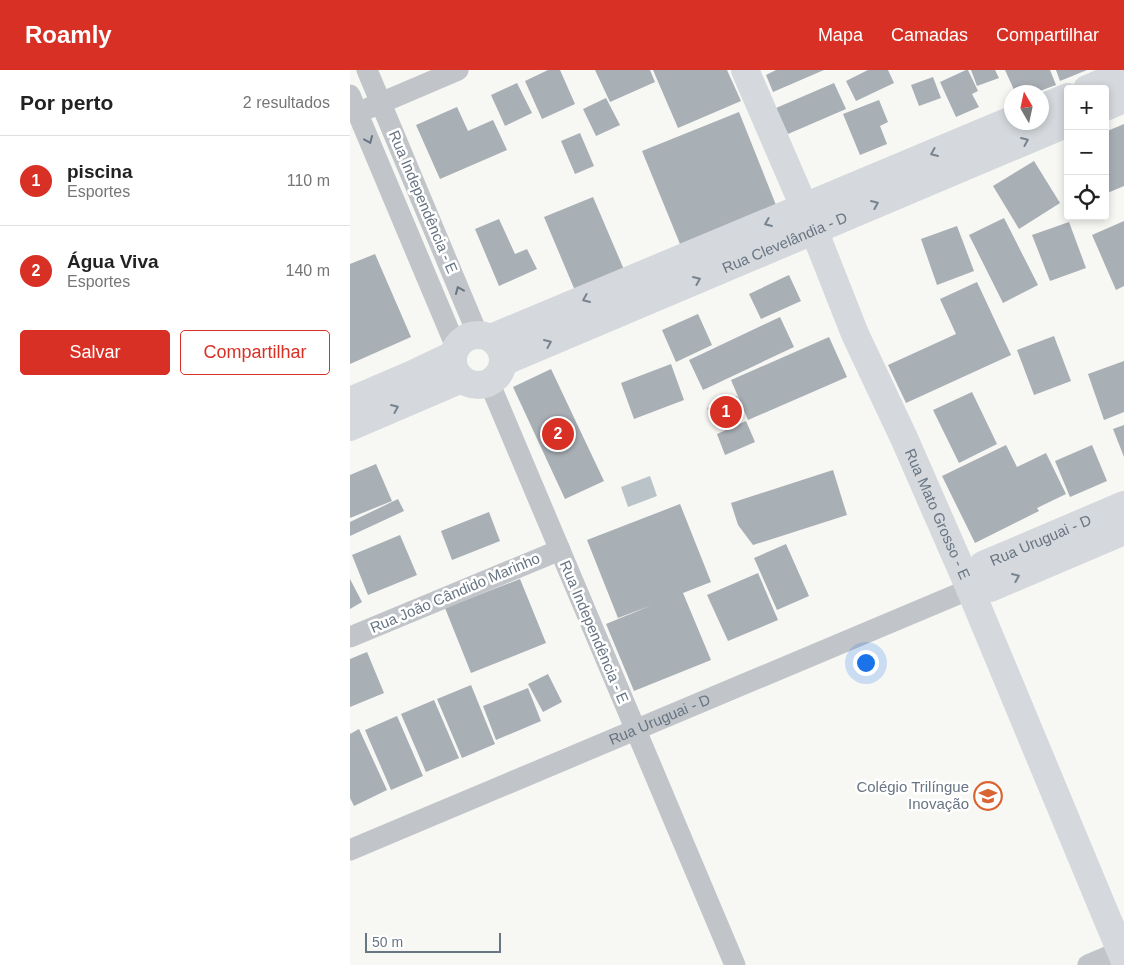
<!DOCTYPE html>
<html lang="pt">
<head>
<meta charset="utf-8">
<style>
	:root { --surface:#fff; --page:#f6f6f6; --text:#222; --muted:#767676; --line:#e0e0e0; --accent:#d93025 }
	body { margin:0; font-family:Helvetica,sans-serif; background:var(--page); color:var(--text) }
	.controls { position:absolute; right:15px; top:15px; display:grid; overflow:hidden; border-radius:5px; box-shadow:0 2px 8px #0003 }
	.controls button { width:45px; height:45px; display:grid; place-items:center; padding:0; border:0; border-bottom:1px solid var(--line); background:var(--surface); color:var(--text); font:25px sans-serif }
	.compass { position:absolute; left:654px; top:15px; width:45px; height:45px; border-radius:50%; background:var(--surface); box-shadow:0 2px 8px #0003; rotate:351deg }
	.scale { position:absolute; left:15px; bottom:12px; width:136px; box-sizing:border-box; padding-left:5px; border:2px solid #687583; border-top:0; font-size:14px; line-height:18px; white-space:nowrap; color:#687583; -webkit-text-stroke:4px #fff; paint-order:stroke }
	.you { position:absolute; left:515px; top:592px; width:18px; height:18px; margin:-12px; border:4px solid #fff; border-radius:50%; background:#1a73e8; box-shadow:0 0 0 8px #1a73e833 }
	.badge { display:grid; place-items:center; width:32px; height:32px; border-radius:50%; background:var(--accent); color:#fff; font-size:16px; font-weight:700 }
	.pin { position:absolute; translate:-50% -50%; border:2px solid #fff; box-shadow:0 1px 5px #0006 }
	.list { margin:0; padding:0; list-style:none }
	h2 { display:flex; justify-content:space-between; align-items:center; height:65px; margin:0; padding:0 20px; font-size:21px }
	h2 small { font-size:16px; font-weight:400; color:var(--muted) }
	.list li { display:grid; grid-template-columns:32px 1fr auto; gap:15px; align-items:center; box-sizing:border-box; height:90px; padding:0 20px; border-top:1px solid var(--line) }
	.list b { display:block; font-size:19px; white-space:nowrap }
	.list p { margin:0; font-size:16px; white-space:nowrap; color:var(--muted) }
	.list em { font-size:16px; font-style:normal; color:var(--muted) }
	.actions { display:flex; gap:10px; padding:15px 20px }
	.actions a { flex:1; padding:11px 0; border:1px solid var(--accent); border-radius:5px; text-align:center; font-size:18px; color:var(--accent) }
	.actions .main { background:var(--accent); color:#fff }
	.icon { flex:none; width:28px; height:28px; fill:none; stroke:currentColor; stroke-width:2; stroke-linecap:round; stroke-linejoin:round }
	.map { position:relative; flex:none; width:774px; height:895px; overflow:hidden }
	header { display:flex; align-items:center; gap:30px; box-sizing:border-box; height:70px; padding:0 25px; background:var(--accent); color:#fff }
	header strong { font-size:24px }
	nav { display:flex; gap:28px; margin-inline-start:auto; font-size:18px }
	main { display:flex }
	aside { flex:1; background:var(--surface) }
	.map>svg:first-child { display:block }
	.water { fill:#bac3c8 }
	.building { fill:#a8afb5 }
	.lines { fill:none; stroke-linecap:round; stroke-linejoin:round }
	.street { stroke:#c1c4c8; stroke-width:21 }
	.secondary { stroke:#d5d8dc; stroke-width:28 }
	.oneway { stroke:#687583 }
	.oneway2 { stroke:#788490 }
	.labels { text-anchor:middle; stroke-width:5; stroke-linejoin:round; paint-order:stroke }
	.street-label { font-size:15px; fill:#687583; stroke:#fff }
	.poi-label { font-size:15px; fill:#687583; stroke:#fff; text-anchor:end }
</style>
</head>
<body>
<header>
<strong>Roamly</strong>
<nav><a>Mapa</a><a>Camadas</a><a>Compartilhar</a></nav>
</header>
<main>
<aside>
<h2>Por perto<small>2 resultados</small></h2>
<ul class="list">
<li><span class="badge">1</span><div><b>piscina</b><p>Esportes</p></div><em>110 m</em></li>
<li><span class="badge">2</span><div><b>Água Viva</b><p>Esportes</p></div><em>140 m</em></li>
</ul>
<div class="actions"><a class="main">Salvar</a><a>Compartilhar</a></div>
</aside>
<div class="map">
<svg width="774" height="895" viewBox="0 0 774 895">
	<rect width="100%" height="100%" fill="#f7f7f4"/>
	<g class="water">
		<path d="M387,326L394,346L365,357L357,338Z"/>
		<path d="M300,406L307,426L278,437L271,417Z"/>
	</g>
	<g class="building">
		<path d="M198,0H210L225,34L192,49L175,11Z"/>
		<path d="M245,0H300L305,12L260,32Z"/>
		<path d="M303,0H377L391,31L328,58Z"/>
		<path d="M426,0H474L423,22L416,5Z"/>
		<path d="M518,0H538L544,13L506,31L496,11Z"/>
		<path d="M616,0H618L628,21L622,24L629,37L606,47L590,12Z"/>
		<path d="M621,0H645L649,8L627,16Z"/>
		<path d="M655,0H700L706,15L687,22H665Z"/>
		<path d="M706,0H737L710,11Z"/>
		<path d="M583,7L591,28L569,36L561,15Z"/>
		<path d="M167,13L182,43L155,56L141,25Z"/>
		<path d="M484,13L496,39L438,64L426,38Z"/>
		<path d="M256,28L270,55L246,66L233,39Z"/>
		<path d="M529,30L538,52L530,56L537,74L510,85L493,44Z"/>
		<path d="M107,37L118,61L143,50L157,80L90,109L66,55Z"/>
		<path d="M389,42L426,135L330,174L292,81Z"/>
		<path d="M774,54V116L755,124V62Z"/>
		<path d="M230,63L244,96L225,104L211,71Z"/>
		<path d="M684,91L710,133L669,159L643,116Z"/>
		<path d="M243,127L275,202L226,223L194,147Z"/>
		<path d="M654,148L688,215L653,233L619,165Z"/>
		<path d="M149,149L165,184L177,179L187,199L149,216L125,159Z"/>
		<path d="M774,151V216L766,220L742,165Z"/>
		<path d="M719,152L736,198L700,211L682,165Z"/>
		<path d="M607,156L624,201L587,215L571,169Z"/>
		<path d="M25,184L61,267L0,294V194Z"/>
		<path d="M439,205L451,231L411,249L399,224Z"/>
		<path d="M627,212L661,285L556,333L538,295L606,264L590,229Z"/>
		<path d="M348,244L362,275L326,292L312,260Z"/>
		<path d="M430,247L444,277L353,320L339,290Z"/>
		<path d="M704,266L721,311L684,325L667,280Z"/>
		<path d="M479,267L497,307L398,350L381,310Z"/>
		<path d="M774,291V342L754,350L738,304Z"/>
		<path d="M321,294L334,330L284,349L271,313Z"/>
		<path d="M201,299L254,411L215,429L163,317Z"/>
		<path d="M622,322L647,374L609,393L583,340Z"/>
		<path d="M396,351L405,372L375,385L367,364Z"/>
		<path d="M774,355V387L763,359Z"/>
		<path d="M656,375L667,397L696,383L716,424L687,438L689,441L625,473L592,406Z"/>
		<path d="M742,375L757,411L720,427L705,391Z"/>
		<path d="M26,394L42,431L0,448V405Z"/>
		<path d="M483,400L497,445L403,475L388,455L381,433Z"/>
		<path d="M48,429L54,441L0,466V452Z"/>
		<path d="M330,434L361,512L333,523L361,590L284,621L256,554L302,535L268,548L237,470Z"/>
		<path d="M139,442L150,471L102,490L91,461Z"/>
		<path d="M50,465L67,505L18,525L2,485Z"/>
		<path d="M436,474L459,526L427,540L404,488Z"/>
		<path d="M408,503L428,550L378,571L357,525Z"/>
		<path d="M0,509L12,532L0,539Z"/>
		<path d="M170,509L196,573L121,603L95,538Z"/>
		<path d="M17,582L34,623L0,637V589Z"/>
		<path d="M198,604L212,632L193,642L178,614Z"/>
		<path d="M121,615L145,674L112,688L87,629Z"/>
		<path d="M178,618L191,651L146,670L133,636Z"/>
		<path d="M84,630L109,688L76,702L51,644Z"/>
		<path d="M47,646L73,706L41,720L15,660Z"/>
		<path d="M9,659L37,720L4,736L0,728V664Z"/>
	</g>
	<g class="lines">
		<g class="street">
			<path d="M17,0L128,265"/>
			<path d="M0,25L106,277"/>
			<path d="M19,38L108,0"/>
			<path d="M139,312L385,895"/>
			<path d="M0,567L210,480"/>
			<path id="s1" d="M0,780L620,519"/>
			<path d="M738,895L771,881"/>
		</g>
		<g class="secondary">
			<path id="s2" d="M395,0L464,160L505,264L554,368L620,519L774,889"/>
			<path d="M737,19L774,3"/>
			<path d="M755,37L774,29"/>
			<path d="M692,38L718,27"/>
			<circle cx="128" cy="290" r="25"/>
			<path d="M141,268L662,50"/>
			<path id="s3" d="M153,292L718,53"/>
			<path d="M0,331L61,305L103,285"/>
			<path d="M0,357L112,309"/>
			<path id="s4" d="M620,519L633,495L774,435"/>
			<path d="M620,519L640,518L774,461"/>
		</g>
	</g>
	<defs><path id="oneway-chevron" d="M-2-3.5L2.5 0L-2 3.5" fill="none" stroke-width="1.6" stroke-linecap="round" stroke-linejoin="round" transform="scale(1.25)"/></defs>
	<g class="oneway">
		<use href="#oneway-chevron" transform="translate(19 70) rotate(67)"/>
		<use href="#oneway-chevron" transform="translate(109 220) rotate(-113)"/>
	</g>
	<g class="oneway2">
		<use href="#oneway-chevron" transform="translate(675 71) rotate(-23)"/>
		<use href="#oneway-chevron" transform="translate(584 83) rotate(157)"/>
		<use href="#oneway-chevron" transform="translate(525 134) rotate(-23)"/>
		<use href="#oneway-chevron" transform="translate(418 153) rotate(157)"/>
		<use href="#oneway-chevron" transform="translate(347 210) rotate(-23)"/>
		<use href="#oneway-chevron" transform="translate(236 229) rotate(157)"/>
		<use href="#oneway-chevron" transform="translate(198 273) rotate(-23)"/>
		<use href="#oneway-chevron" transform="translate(45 338) rotate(-23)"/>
		<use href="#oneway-chevron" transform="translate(666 507) rotate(-23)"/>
	</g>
	<defs>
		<symbol id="school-ring" viewBox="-11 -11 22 22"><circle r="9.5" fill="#fff" stroke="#d96532" stroke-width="1.5"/><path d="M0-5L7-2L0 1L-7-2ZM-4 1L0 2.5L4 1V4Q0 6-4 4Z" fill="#d96532"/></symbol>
	</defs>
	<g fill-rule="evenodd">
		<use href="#school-ring" x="622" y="710" width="32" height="32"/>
	</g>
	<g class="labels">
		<g class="street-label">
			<text transform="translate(73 132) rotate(67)" y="5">Rua Independência - E</text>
			<text dy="5" stroke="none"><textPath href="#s3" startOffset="306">Rua Clevelândia - D</textPath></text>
			<text dy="5" stroke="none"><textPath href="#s2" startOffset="484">Rua Mato Grosso - E</textPath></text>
			<text dy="5" stroke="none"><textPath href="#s4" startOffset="90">Rua Uruguai - D</textPath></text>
			<text transform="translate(105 523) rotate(-23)" y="5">Rua João Cândido Marinho</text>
			<text transform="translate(244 562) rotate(67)" y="5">Rua Independência - E</text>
			<text dy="5" stroke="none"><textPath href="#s1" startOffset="336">Rua Uruguai - D</textPath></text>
		</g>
		<g class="poi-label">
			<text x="619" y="722">Colégio Trilíngue<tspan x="619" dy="17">Inovação</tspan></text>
		</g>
	</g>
</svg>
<div class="controls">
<button>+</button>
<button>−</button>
<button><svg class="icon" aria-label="locate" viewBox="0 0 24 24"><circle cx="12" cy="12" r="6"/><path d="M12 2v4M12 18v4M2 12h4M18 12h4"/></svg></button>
</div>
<svg class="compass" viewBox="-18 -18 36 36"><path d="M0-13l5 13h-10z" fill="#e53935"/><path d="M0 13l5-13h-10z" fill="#767676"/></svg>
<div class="scale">50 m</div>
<div class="you"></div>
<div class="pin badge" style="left:376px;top:342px">1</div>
<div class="pin badge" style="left:208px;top:364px">2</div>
</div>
</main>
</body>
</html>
